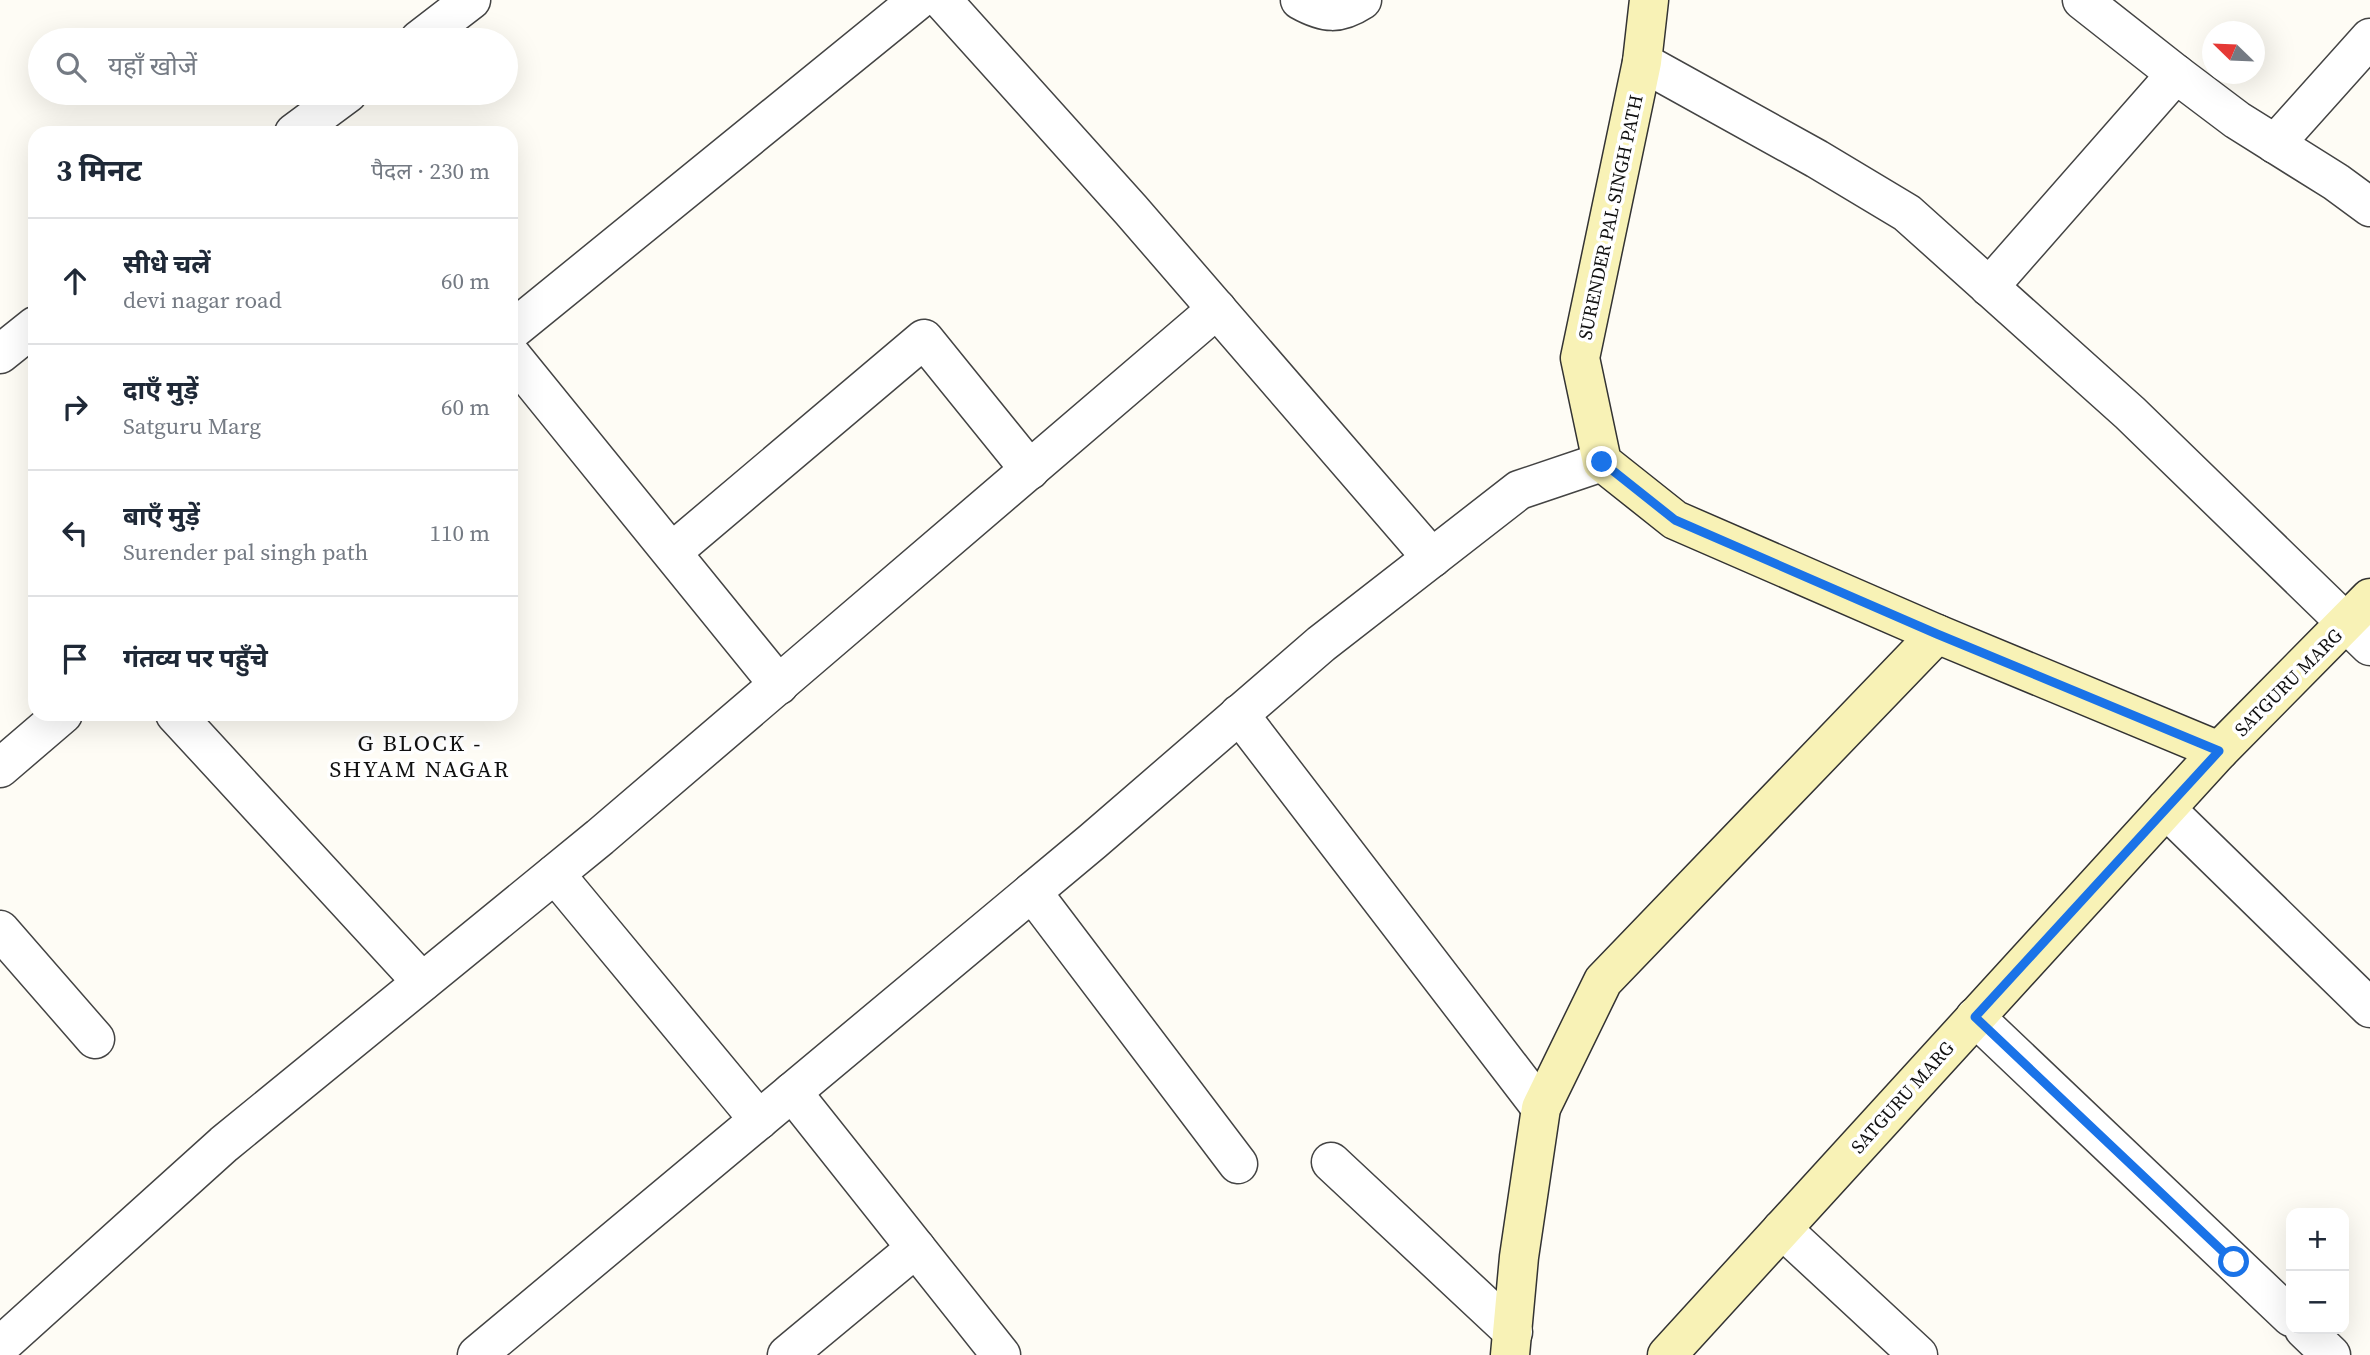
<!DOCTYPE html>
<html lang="hi">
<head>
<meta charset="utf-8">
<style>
	:root { --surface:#fff; --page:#f6f6f7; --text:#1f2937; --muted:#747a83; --line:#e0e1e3 }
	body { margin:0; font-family:"Source Serif 4","Noto Sans Devanagari",serif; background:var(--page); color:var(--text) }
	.controls { position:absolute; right:21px; bottom:21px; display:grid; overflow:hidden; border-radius:14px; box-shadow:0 7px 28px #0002 }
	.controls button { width:63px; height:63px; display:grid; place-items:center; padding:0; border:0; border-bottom:2px solid var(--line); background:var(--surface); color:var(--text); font:35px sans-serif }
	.compass { position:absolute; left:2202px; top:21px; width:63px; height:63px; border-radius:50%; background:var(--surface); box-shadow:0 7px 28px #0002; rotate:293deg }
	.stop { position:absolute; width:21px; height:21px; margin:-16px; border:5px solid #1a73e8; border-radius:50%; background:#fff }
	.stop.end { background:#1a73e8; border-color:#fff; box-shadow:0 2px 7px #0008 }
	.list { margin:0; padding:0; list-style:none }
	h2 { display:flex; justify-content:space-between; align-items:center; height:91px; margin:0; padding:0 28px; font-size:30px }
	h2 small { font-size:23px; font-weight:400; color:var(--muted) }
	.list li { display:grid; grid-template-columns:46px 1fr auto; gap:21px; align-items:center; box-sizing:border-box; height:126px; padding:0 28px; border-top:2px solid var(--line) }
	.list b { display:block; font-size:26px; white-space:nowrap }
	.list p { margin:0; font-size:23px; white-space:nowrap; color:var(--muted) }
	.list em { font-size:23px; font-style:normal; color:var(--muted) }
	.icon { flex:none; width:38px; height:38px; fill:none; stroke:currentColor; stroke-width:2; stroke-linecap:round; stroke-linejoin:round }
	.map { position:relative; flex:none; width:2370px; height:1355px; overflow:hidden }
	.search { position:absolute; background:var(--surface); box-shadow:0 7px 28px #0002; left:28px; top:28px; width:490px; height:77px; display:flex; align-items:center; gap:18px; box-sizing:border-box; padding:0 24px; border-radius:38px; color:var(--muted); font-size:26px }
	.panel { position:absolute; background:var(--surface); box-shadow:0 7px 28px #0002; left:28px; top:126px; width:490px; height:595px; border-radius:21px }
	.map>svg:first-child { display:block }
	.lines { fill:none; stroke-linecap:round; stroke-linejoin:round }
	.street-casing { stroke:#444; stroke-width:41 }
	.secondary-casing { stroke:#333; stroke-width:41 }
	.street { stroke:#fff; stroke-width:38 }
	.secondary { stroke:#f8f2b6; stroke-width:38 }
	.route { stroke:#1a73e8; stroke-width:9 }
	.labels { text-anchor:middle; stroke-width:7; stroke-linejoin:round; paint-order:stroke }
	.street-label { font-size:19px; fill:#111; stroke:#fff }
	.quarter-label { font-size:23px; letter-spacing:2px; fill:#111; stroke:#fff }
</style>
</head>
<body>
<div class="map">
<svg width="2370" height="1355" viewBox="0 0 2370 1355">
	<rect width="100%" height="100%" fill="#fefcf5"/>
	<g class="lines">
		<defs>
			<g id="street">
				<path d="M942,0L1131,210L1432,558"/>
				<path d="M1300,0C1325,14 1339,15 1362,0"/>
				<path d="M2082,0L2176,74"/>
				<path d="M419,40L471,0"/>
				<path d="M1642,62L1817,159L1907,213L2130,413L2370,646"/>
				<path d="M294,133L348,93"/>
				<path d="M2275,144L2370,38"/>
				<path d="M1989,287L2176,74L2237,120L2336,182L2370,207"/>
				<path d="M511,331L918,0"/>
				<path d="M0,354L35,326"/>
				<path d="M511,355L779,685"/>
				<path d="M672,552L924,339L1030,470"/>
				<path d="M175,714L422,982"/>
				<path d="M1239,714L1541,1108"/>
				<path d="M0,768L63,714"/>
				<path d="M2166,809L2370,1008"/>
				<path d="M555,874L759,1120"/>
				<path d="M1032,892L1238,1164"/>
				<path d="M0,930L95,1039"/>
				<path d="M1975,1017L2291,1317"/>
				<path d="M792,1092L1001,1355"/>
				<path d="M1331,1162L1513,1332"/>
				<path d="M1782,1229L1918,1355"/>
				<path d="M2304,1329L2331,1355"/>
				<path d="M0,1346L224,1144L600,837L1217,309"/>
				<path d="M477,1355L1093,841L1321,644L1519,490L1602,462"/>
				<path d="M787,1355L916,1248"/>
			</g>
			<g id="secondary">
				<path d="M1649,0L1642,62L1580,358L1602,462L1675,520L1937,634L2219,751"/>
				<path d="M1510,1355L1519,1257L1541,1108L1603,981L1937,634"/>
				<path d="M1667,1355L2219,751L2370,598"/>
			</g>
		</defs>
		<use href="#street" class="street-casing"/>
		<use href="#secondary" class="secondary-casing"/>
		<use href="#street" class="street"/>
		<use href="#secondary" class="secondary"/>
	</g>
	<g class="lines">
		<path class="route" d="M1602,462L1675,520L1937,634L2219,751L1975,1017L2234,1262"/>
	</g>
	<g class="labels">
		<g class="street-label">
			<text transform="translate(1610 217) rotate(-78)" y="7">SURENDER PAL SINGH PATH</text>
			<text transform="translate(2288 682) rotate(-45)" y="7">SATGURU MARG</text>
			<text transform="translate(1902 1097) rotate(-48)" y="7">SATGURU MARG</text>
		</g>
		<g class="quarter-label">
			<text x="420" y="751">G BLOCK -<tspan x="420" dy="26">SHYAM NAGAR</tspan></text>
		</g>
	</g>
</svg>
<div class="controls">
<button>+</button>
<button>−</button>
</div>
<svg class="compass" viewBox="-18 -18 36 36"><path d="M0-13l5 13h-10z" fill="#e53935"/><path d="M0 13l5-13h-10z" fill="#747a83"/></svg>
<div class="stop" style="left:2234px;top:1262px"></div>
<div class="stop end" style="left:1602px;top:462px"></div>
<div class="search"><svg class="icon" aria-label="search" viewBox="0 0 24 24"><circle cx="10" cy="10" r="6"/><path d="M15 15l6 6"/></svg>यहाँ खोजें</div>
<section class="panel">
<h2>3 मिनट<small>पैदल · 230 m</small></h2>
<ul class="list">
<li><svg class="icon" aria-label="ahead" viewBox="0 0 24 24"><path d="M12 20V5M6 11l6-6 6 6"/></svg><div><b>सीधे चलें</b><p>devi nagar road</p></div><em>60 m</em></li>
<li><svg class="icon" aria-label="right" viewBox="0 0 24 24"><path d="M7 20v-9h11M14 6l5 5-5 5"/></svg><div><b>दाएँ मुड़ें</b><p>Satguru Marg</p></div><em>60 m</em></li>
<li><svg class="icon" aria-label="left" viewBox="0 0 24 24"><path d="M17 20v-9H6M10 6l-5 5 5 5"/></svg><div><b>बाएँ मुड़ें</b><p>Surender pal singh path</p></div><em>110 m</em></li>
<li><svg class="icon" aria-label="arrive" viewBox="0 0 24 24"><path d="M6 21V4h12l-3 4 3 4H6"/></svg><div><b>गंतव्य पर पहुँचे</b></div></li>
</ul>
</section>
</div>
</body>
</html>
